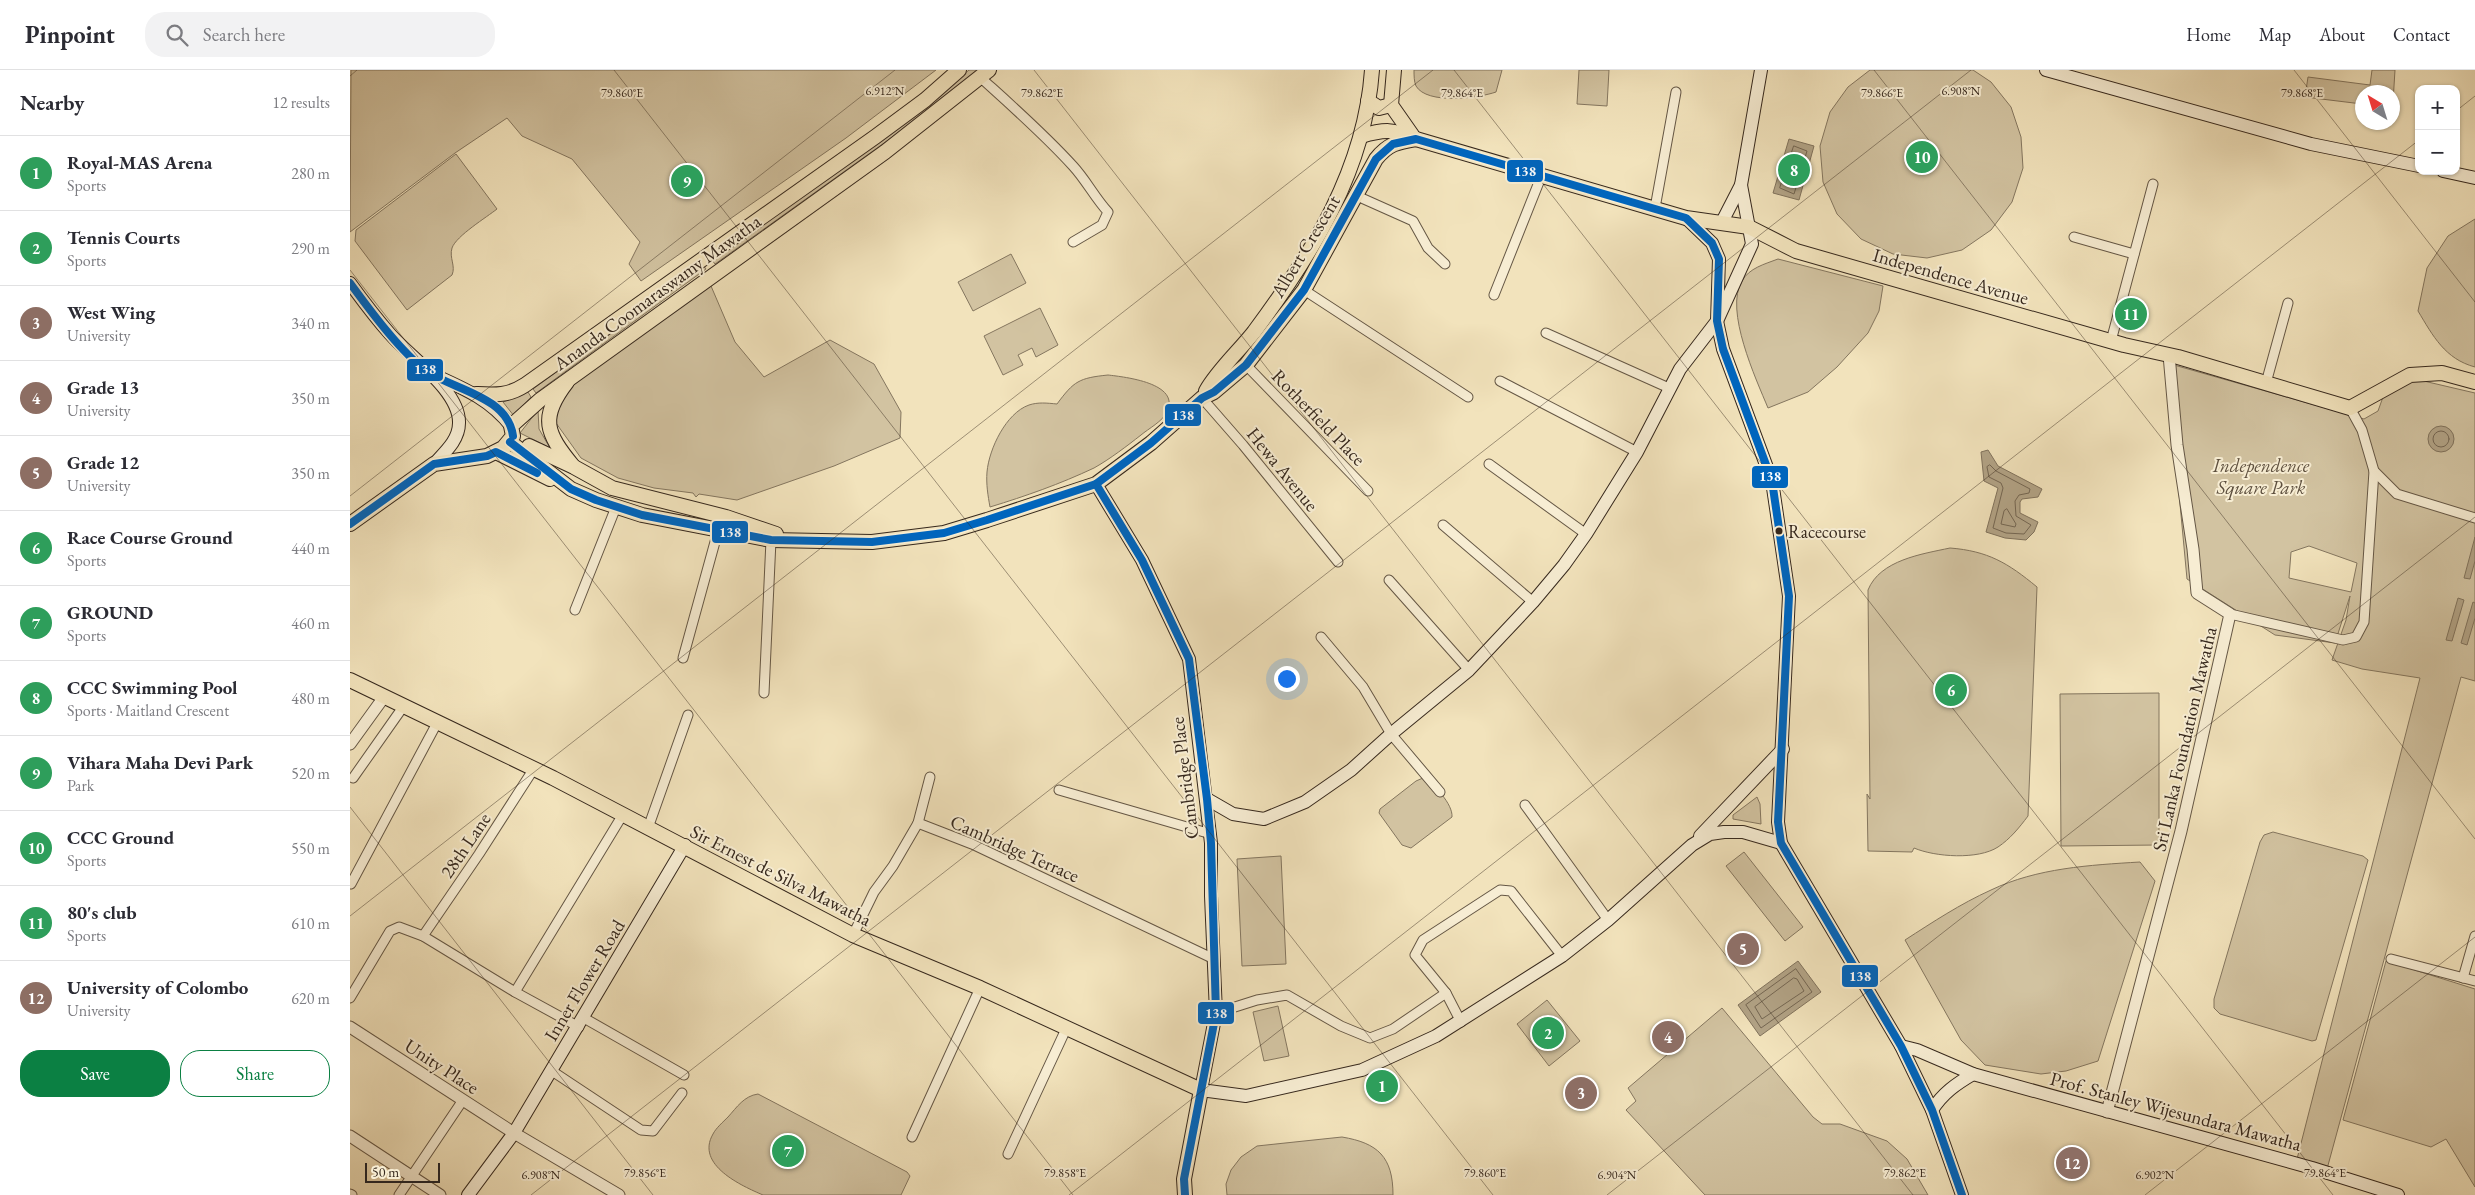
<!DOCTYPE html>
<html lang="en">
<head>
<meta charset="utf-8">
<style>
	:root { --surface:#fff; --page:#f2f2f3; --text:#2b2b33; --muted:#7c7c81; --line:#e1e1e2; --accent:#0b8043 }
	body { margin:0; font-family:"EB Garamond",serif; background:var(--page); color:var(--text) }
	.controls { position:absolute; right:15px; top:15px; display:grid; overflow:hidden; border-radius:10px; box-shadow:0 1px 4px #0004 }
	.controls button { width:45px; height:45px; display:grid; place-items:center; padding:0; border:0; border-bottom:1px solid var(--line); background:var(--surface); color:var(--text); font:25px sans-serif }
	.compass { position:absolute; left:2005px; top:15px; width:45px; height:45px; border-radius:50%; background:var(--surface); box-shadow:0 1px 4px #0004; rotate:322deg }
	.scale { position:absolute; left:15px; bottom:12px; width:75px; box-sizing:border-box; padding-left:5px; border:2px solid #36281d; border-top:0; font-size:14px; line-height:18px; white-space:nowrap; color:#36281d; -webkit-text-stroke:4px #f7edd3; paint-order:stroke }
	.you { position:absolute; left:936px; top:608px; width:18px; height:18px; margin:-12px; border:4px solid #fff; border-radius:50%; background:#1a73e8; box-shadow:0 0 0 8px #1a73e833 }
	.badge { display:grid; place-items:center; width:32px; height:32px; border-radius:50%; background:var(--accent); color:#fff; font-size:16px; font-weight:700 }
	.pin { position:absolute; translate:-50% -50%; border:2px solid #fff; box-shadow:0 1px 5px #0006 }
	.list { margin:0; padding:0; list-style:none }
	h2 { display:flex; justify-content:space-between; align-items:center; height:65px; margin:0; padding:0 20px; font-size:21px }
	h2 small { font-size:16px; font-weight:400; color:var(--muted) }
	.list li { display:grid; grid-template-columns:32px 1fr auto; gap:15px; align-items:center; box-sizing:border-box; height:75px; padding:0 20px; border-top:1px solid var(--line) }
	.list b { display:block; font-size:19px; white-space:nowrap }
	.list p { margin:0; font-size:16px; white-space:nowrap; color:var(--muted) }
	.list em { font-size:16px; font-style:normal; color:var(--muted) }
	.actions { display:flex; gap:10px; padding:15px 20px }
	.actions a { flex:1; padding:11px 0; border:1px solid var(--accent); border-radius:20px; text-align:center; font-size:18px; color:var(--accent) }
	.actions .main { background:var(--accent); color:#fff }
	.icon { flex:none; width:28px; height:28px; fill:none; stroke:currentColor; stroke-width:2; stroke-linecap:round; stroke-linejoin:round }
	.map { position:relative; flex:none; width:2125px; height:1125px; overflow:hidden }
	header { display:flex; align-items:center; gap:30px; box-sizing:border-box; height:70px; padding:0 25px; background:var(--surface); border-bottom:1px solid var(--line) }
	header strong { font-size:24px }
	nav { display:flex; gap:28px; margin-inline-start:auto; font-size:18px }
	.search { width:350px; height:45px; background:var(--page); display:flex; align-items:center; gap:12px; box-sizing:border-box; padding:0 18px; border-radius:20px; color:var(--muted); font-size:19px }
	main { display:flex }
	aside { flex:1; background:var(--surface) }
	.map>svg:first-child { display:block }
	.green { fill:#d2c3a1; stroke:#84765f; fill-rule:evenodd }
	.water { fill:#b2a386; stroke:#80725c }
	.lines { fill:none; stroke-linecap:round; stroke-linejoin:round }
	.shore { stroke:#746652; stroke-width:1 }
	.minor-casing { stroke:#655745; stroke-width:11 }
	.tertiary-casing { stroke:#655745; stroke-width:13 }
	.secondary-casing { stroke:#36281d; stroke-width:14 }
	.primary-casing { stroke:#36281d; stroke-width:16 }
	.trunk-casing { stroke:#36281d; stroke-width:16 }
	.minor { stroke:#f7edd3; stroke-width:9 }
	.tertiary { stroke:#f7edd3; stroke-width:11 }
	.secondary { stroke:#f7edd3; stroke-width:12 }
	.primary { stroke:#f2e3bc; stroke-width:14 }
	.trunk { stroke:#f2e3bc; stroke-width:14 }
	.bus-1-casing { stroke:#f7edd3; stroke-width:11 }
	.bus-1 { stroke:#0065bd; stroke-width:8 }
	.ticks { fill:none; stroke:#36281d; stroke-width:1; stroke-opacity:0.45 }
	.bus-dot { fill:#36281d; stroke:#f7edd3; stroke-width:2 }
	.labels { text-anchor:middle; stroke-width:4; stroke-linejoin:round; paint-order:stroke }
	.bus-label { font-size:18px; fill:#36281d; stroke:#f7edd3; text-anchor:start }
	.street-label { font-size:19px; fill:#36281d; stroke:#f7edd3 }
	.park-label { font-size:19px; font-style:italic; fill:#5d4f3e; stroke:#f7edd3 }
	.ticks-label { font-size:12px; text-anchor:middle; fill:#36281d; stroke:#f7edd3; stroke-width:4; stroke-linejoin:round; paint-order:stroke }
	.line-badge { stroke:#f7edd3; stroke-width:2 }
	.badge-label { font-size:14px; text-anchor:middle; font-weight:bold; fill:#fff }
</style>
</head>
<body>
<header>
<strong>Pinpoint</strong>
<div class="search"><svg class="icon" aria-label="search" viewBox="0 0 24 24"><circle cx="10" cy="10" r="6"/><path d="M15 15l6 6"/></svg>Search here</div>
<nav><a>Home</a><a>Map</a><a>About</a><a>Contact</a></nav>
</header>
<main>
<aside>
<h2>Nearby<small>12 results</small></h2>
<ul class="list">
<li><span class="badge" style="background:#2e9e5b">1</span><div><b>Royal-MAS Arena</b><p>Sports</p></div><em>280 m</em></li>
<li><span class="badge" style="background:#2e9e5b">2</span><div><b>Tennis Courts</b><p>Sports</p></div><em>290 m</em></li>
<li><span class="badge" style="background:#8d6e63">3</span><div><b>West Wing</b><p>University</p></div><em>340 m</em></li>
<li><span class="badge" style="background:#8d6e63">4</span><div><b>Grade 13</b><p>University</p></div><em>350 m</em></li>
<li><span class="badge" style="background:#8d6e63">5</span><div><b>Grade 12</b><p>University</p></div><em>350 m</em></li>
<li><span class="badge" style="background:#2e9e5b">6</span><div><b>Race Course Ground</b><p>Sports</p></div><em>440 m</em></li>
<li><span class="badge" style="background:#2e9e5b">7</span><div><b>GROUND</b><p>Sports</p></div><em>460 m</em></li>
<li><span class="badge" style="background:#2e9e5b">8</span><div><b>CCC Swimming Pool</b><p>Sports · Maitland Crescent</p></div><em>480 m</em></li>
<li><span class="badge" style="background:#2e9e5b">9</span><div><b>Vihara Maha Devi Park</b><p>Park</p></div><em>520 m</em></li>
<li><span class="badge" style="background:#2e9e5b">10</span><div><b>CCC Ground</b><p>Sports</p></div><em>550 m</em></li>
<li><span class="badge" style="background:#2e9e5b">11</span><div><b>80's club</b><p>Sports</p></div><em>610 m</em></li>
<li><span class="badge" style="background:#8d6e63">12</span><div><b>University of Colombo</b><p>University</p></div><em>620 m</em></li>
</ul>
<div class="actions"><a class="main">Save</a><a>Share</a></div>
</aside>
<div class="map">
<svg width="2125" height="1125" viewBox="0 0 2125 1125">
	<rect width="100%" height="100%" fill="#f2e3bc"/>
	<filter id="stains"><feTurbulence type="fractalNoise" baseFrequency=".004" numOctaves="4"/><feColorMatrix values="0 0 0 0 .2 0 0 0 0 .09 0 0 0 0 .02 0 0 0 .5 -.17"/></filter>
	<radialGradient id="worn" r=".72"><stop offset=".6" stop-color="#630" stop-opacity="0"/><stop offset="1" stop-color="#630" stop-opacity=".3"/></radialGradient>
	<g class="green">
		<path d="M1,0H586L496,68L291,211L279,194L290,172L222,89L172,66L157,48L105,83L0,162Z"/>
		<path d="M619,0H628L583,38L365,194L361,189L581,32Z"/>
		<path d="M1064,0H1152L1146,22C1129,28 1077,35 1066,16C1064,12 1064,5 1064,0Z"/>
		<path d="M1229,0H1259L1257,36L1227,34Z"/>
		<path d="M1520,0H1623L1641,12L1661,37L1671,67L1673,98L1662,132L1641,160L1612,180L1577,188L1543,184L1511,169L1487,144L1473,112L1470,76L1480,42L1498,17Z"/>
		<path d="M2022,0H2045L2043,32L2042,22H2012V34L1955,27L1958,7L2020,15Z"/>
		<path d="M106,84L147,139C137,147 106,166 102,178C99,188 106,196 102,205L57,240L5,171L6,160Z"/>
		<path d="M2125,149V297C2095,289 2083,266 2068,241L2077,198L2098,166Z"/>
		<path d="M661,184L676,213L623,241L608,212Z"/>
		<path d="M1428,189L1533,216L1529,241L1518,263L1487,297L1458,322L1418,338C1406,309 1374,240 1392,211C1399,198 1415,194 1428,189Z"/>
		<path d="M353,195L356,199L186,323L183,319Z"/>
		<path d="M361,216L385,272L414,307L480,270L524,294L551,342L550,368L484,396L387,430L349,424L346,427L343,423L304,418L268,408L231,388L206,353L210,327L232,306L334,232Z"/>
		<path d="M690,238L708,275L686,287L682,278L668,285L673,295L653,305L634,266Z"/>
		<path d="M1824,295L2014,349L2028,341L2033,327L2065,309L2125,323V611L2111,607L1977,1099L1947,1089L2070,608L2012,599L1982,590L1996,550L2000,526L1985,573L1925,565L1837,509L1827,402ZM1959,476L2007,493L2001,522L1939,508L1941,482Z"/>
		<path d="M758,305C775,307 831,313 817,342C813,351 798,359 791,365C777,376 760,389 744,398C710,414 676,426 640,437C638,426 636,414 637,402C639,379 656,343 679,335C688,332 697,333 707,334C724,311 729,308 758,305Z"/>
		<path d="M178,322L181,327L164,346L153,332Z"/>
		<path d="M188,340L189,359L200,378L170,363Z"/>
		<path d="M1600,478C1638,481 1658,493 1687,517L1678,746C1669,758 1660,769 1648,777C1628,790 1585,787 1564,778L1562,782L1518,781L1517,724L1520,729L1518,520C1530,490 1572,484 1600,478Z"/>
		<path d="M1809,623V775L1711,776L1710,624Z"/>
		<path d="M1073,708C1084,714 1103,734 1102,747L1061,778L1052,775L1029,743L1030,739L1066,711Z"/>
		<path d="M1407,727L1410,734L1411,754L1383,749V745Z"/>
		<path d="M1923,762L2013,786L2018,790L1966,970L1962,971L1870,944L1864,938V929L1910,772L1914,765Z"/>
		<path d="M1394,782L1453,857L1435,871L1376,796Z"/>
		<path d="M931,786L936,894L892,896L887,789Z"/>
		<path d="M1790,792L1805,811L1748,991L1716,1001L1691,1004L1635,995L1611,970L1555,870C1583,852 1610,834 1641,820C1687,798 1740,795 1790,792Z"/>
		<path d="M2036,891L2125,919V1117L2096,1069L2081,1077L1993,1050Z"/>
		<path d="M1197,930L1230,971L1199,996L1167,954Z"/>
		<path d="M928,936L939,986L914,991L903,942Z"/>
		<path d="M1372,938L1463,1047L1472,1054H1490L1537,1071L1557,1089L1578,1125H1355L1276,1040L1286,1031L1278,1018Z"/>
		<path d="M408,1024L557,1102L560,1106L551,1125H413C392,1116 345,1095 363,1064C366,1058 373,1052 378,1047C387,1037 394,1026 408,1024Z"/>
		<path d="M992,1067C1028,1073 1043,1087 1043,1125H877L876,1114L881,1100L891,1087L907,1076Z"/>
	</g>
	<g class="water">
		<path d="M1439,69L1464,76L1449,130L1423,123Z"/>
		<circle cx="2091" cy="369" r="13"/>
		<path d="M1638,380L1648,396L1692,419L1688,427L1672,429L1670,432V443L1688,452L1684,462L1676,470L1655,468L1636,462L1648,418L1634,411L1631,382Z"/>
		<path d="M2125,467V491L2120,509L2114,508Z"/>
		<path d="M2108,528L2114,530L2102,571L2096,570Z"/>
		<path d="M2123,532L2125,533V548L2117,575L2111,573Z"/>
		<path d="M1448,891L1471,922L1410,966L1388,935Z"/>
	</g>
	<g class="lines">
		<g class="shore">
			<path d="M1444,76L1457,81L1444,124L1430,118Z"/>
			<circle cx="2091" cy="369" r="8"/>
			<path d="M1640,395L1646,401L1680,419L1679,423L1669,425L1665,431L1666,446L1681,455L1674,464L1656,463L1643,458L1653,418L1651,413L1639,407L1637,397Z"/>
			<path d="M1657,439L1666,454L1665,457L1651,454L1654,441Z"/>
			<path d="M1446,899L1462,922L1411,958L1396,935Z"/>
			<path d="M1444,908L1447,909L1454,921L1412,949L1405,937Z"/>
		</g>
		<defs>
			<g id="minor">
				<path d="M631,8C662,36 694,64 723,96C736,110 745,128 758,142L752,155L723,172"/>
				<path d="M1007,126L1063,151L1078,178L1095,194"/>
				<path d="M1305,138L1326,22"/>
				<path d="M1724,167L1784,184"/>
				<path d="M954,220L1118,327"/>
				<path d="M1144,225L1191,107"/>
				<path d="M1196,263L1319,318"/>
				<path d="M1761,271L1803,114"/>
				<path d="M896,295L1018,421"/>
				<path d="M1150,311L1287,382"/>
				<path d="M1916,313L1938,233"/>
				<path d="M852,328L893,375L988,492"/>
				<path d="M2000,338L2012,360L2024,401L2047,424L2125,448"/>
				<path d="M1139,394L1236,464"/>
				<path d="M1093,455L1183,532"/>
				<path d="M1039,510L1119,600"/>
				<path d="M225,540L266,437"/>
				<path d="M1880,544L1993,570L2006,567L2014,552L2024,401"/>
				<path d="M971,567L1013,617L1041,664L1090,722"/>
				<path d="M333,588L368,461"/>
				<path d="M414,623L421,470"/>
				<path d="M3,708L53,637"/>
				<path d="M709,720L861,764"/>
				<path d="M1175,735L1258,850"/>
				<path d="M568,753L580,707"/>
				<path d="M298,758L338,645"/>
				<path d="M1,814L87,653"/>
				<path d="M503,865L524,822L543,796L568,753L622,774L864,889"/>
				<path d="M73,866L129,784L183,700"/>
				<path d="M2041,889L2125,911"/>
				<path d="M2113,908L2125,866"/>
				<path d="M165,922L272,746"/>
				<path d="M0,928L40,861L49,857L73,866L165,922L229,957"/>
				<path d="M866,943L907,930L937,925L991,956L1020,968L1043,959L1096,923"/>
				<path d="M234,948L334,1005"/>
				<path d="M1111,952L1096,923L1065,885L1073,870L1150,820L1161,821L1212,886"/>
				<path d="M202,1001L291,1060L303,1061L332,1023"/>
				<path d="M562,1067L630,918"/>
				<path d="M658,1084L716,959"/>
				<path d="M0,1124L2,1125"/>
				<path d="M49,1125L113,1030"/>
			</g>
			<g id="tertiary">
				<path d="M0,674L34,627"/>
				<path d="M0,957L164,1063L269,1125"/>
				<path d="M1757,1042L1831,761L1880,544L1847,523L1843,479L1827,375L1819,285"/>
				<path d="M0,1066L90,1125"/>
			</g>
			<g id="secondary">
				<path d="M1696,0L1961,74L2069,96"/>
				<path d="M2093,101L2125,108"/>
				<path d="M1336,148L1362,173L1369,189L1367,251L1373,279L1422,411L1439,526L1428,752L1431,773L1551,976L1582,1040L1612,1125"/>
				<path d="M1372,152L1391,115L1411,0"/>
				<path d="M0,213C13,231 26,248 40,264C60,287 110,321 109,353C109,370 95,382 84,394"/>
				<path d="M82,304C113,318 140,329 161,356"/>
				<path d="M746,414L792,490L839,589L861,773V826L866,943L851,1020L896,1026L1012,1000L1086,966L1212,886L1258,850L1342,775L1360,764L1374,762H1393L1431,773"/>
				<path d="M857,729L883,744L914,749L955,732L1001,700L1041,664L1119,600L1183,532L1214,495L1236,464L1287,382L1330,299L1367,251L1402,174L1391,115"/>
				<path d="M1350,766L1433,679"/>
				<path d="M1551,976L1567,980L1623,1004L1962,1098L2048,1125"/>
				<path d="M1582,1040C1593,1023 1606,1014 1623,1004"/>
				<path d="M118,1125L164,1063L335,775"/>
			</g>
			<g id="primary">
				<path d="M1044,0L1041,35L1062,65"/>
				<path d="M1018,31L1029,38L1041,35"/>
				<path d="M1011,66C1035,59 1043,59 1066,69L1336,148L1399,157L1446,181L1774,275L1828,287L2000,338L2060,305L2092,303L2125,312"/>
				<path d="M217,312C189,348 196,363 223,396"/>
				<path d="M856,321C867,301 889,281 904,262C962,184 1015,100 1022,0"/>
				<path d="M160,372L221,419L246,430L292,445L421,470L522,472L594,463L637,450L746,414L801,373L852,328L864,322L896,295L954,220L1026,89C1038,74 1047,72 1066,69"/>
				<path d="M179,376L224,397L262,418L376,447L426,464"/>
				<path d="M146,382L200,409"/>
			</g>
			<g id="trunk">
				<path d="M126,324C145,325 158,326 175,315L525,67L575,30L609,0"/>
				<path d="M0,454L84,394L137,386L153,378L163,366L161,356L190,330L535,82L639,0"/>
				<path d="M0,610L203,708L503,865L630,918L851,1020L834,1109L835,1125"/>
			</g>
		</defs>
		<use href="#minor" class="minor-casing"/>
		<use href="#tertiary" class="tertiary-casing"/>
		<use href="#secondary" class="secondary-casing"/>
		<use href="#primary" class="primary-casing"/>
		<use href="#trunk" class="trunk-casing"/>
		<use href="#minor" class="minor"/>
		<use href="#tertiary" class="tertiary"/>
		<use href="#secondary" class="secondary"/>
		<use href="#primary" class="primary"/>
		<use href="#trunk" class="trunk"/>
		<defs>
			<g id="bus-1">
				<path d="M0,213C19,239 52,284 78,302C105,320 158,327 163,366"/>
				<path d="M160,372L221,419L246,430L292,445L421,470L522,472L594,463L637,450L746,414L801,373L852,328L864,322L896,295L954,220L1026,89L1043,74L1066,69L1336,148L1362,173L1369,189L1367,251L1373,279L1422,411L1439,526L1428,752L1431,773L1551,976L1582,1040L1612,1125"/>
				<path d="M746,414L792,490L839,589L857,729L861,773L866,943L834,1109L835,1125"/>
				<path d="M0,454L84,394L137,386L146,382L187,403"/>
			</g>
		</defs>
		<use href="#bus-1" class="bus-1-casing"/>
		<use href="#bus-1" class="bus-1"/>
	</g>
	<path class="ticks" d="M264,0L1143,1125M684,0L1563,1125M1104,0L1983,1125M1524,0L2125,769M1944,0L2125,232M0,6L7,0M2106,41L2125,26M0,200L723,1125M0,426L545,0M0,737L303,1125M0,846L1083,0M181,1125L1621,0M719,1125L2069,70M1257,1125L2125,447M1795,1125L2125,867"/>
	<circle class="bus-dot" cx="1429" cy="461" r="4.5"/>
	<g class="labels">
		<g class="bus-label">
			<text x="1438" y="468">Racecourse</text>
		</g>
		<g class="street-label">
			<text transform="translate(955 176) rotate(-59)" y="7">Albert Crescent</text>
			<text transform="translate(1601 206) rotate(16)" y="7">Independence Avenue</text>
			<text transform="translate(307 222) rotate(-36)" y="7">Ananda Coomaraswamy Mawatha</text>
			<text transform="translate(969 347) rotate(46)" y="7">Rotherfield Place</text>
			<text transform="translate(933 399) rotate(51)" y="7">Hewa Avenue</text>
			<text transform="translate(1834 669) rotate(-77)" y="7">Sri Lanka Foundation Mawatha</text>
			<text transform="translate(834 708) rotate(-97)" y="7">Cambridge Place</text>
			<text transform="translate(115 775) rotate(-56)" y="7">28th Lane</text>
			<text transform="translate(665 778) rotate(24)" y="7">Cambridge Terrace</text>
			<text transform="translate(431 805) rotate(27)" y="7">Sir Ernest de Silva Mawatha</text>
			<text transform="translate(234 910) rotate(-59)" y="7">Inner Flower Road</text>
			<text transform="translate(92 996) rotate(33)" y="7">Unity Place</text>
			<text transform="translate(1826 1041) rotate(15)" y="7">Prof. Stanley Wijesundara Mawatha</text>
		</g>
		<g class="park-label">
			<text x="1911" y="402">Independence<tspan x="1911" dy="22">Square Park</tspan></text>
		</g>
	</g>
	<g class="ticks-label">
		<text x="535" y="25">6.912°N</text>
		<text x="1611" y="25">6.908°N</text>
		<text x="1952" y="27">79.868°E</text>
		<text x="272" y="27">79.860°E</text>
		<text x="692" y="27">79.862°E</text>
		<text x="1112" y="27">79.864°E</text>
		<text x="1532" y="27">79.866°E</text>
		<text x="295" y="1107">79.856°E</text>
		<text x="715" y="1107">79.858°E</text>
		<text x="1135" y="1107">79.860°E</text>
		<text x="1555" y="1107">79.862°E</text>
		<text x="1975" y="1107">79.864°E</text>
		<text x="191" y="1109">6.908°N</text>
		<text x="1267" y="1109">6.904°N</text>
		<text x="1805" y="1109">6.902°N</text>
	</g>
	<g class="line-badge">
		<rect x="1156" y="89" width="38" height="24" rx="5" fill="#0065bd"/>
		<rect x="56" y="288" width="38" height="24" rx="5" fill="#0065bd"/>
		<rect x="814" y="333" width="38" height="24" rx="5" fill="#0065bd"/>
		<rect x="1401" y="395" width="38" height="24" rx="5" fill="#0065bd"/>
		<rect x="361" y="450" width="38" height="24" rx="5" fill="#0065bd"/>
		<rect x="1491" y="894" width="38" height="24" rx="5" fill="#0065bd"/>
		<rect x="847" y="931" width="38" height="24" rx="5" fill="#0065bd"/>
	</g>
	<g class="badge-label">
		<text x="1175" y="106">138</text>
		<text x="75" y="304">138</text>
		<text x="833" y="350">138</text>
		<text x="1420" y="411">138</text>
		<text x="380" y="467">138</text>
		<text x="1510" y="911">138</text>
		<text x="866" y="948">138</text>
	</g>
	<rect width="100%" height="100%" filter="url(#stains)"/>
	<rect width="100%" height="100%" fill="url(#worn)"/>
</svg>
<div class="controls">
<button>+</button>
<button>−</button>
</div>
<svg class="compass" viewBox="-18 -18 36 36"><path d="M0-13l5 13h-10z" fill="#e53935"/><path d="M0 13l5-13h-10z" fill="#7c7c81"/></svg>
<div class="scale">50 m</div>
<div class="you"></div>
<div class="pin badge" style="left:1032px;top:1016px;background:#2e9e5b">1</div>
<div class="pin badge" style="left:1198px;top:963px;background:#2e9e5b">2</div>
<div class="pin badge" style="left:1231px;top:1023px;background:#8d6e63">3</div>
<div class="pin badge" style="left:1318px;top:967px;background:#8d6e63">4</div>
<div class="pin badge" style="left:1393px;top:879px;background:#8d6e63">5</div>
<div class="pin badge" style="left:1601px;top:620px;background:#2e9e5b">6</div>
<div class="pin badge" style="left:438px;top:1081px;background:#2e9e5b">7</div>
<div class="pin badge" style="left:1444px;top:100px;background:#2e9e5b">8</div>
<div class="pin badge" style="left:337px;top:111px;background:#2e9e5b">9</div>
<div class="pin badge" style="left:1572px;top:87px;background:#2e9e5b">10</div>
<div class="pin badge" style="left:1781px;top:244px;background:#2e9e5b">11</div>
<div class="pin badge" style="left:1722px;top:1093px;background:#8d6e63">12</div>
</div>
</main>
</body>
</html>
